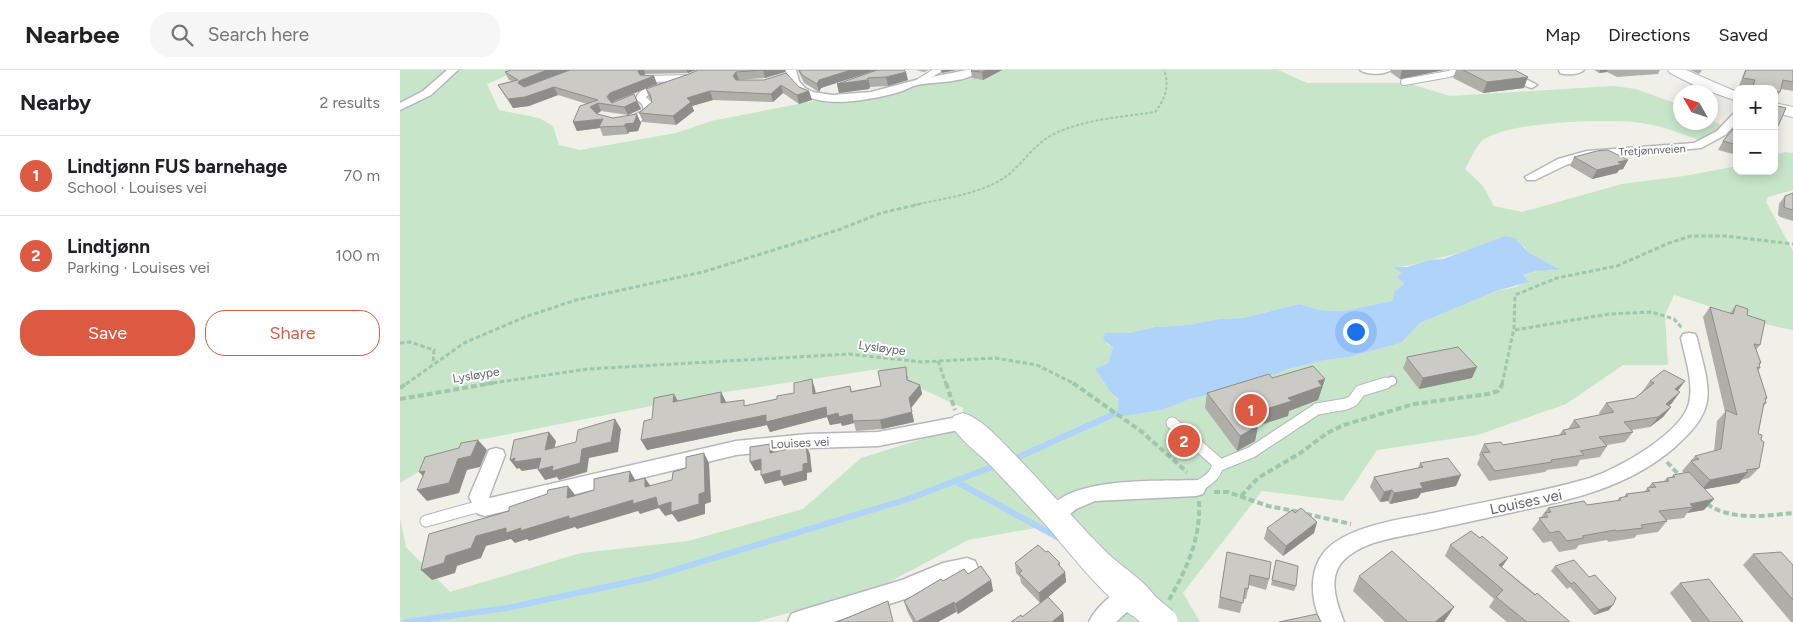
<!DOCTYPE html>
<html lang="en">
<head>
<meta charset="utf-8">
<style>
	:root { --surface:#fff; --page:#f6f6f6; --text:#202124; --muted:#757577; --line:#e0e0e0; --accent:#dc5a42 }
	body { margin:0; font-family:Figtree,sans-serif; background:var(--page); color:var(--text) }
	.controls { position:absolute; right:15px; top:15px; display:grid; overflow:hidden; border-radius:10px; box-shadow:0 2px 12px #0003 }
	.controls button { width:45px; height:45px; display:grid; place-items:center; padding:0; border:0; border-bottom:1px solid var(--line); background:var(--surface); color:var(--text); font:25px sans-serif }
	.compass { position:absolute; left:1273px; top:15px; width:45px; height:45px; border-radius:50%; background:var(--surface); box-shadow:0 2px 12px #0003; rotate:309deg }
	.you { position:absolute; left:955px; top:261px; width:18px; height:18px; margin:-12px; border:4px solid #fff; border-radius:50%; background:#1a73e8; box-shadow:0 0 0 8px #1a73e833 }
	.badge { display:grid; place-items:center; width:32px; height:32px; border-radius:50%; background:var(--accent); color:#fff; font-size:16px; font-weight:700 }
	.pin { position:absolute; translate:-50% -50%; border:2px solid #fff; box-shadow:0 1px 5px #0006 }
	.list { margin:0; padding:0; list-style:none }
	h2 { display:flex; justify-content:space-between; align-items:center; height:65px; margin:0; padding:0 20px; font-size:21px }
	h2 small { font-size:16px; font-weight:400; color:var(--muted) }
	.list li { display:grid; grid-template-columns:32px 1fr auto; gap:15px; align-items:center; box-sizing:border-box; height:80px; padding:0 20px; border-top:1px solid var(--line) }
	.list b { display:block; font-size:19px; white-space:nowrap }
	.list p { margin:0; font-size:16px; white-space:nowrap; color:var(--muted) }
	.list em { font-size:16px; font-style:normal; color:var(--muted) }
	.actions { display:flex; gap:10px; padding:15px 20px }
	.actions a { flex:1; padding:11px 0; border:1px solid var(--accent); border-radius:20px; text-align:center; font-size:18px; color:var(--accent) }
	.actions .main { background:var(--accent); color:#fff }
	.icon { flex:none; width:28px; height:28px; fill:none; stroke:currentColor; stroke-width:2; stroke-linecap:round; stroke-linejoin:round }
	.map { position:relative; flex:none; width:1393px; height:552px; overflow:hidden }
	header { display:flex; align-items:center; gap:30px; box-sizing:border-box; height:70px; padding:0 25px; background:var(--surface); border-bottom:1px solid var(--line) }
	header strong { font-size:24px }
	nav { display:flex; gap:28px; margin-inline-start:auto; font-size:18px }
	.search { width:350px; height:45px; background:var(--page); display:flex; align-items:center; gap:12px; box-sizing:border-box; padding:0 18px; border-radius:20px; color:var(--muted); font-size:19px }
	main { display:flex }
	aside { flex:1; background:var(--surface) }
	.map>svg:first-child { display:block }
	.green { fill:#c7e5c9; fill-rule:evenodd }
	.water { fill:#b0d3f9 }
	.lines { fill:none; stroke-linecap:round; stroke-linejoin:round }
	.stream { stroke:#b0d3f9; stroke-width:6 }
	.lane-far2-casing { stroke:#b5b7bb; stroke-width:8 }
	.lane-far1-casing { stroke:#b5b7bb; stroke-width:11 }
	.lane-casing { stroke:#b5b7bb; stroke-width:13 }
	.street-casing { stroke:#b5b7bb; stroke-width:3 }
	.secondary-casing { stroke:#b6b9be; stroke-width:2 }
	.path-far2 { stroke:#a0c6ae; stroke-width:2; stroke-dasharray:3 2; stroke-linecap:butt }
	.path-far1 { stroke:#a0c6ae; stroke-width:3; stroke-dasharray:4.5 2.5; stroke-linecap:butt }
	.path { stroke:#a0c6ae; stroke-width:4; stroke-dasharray:6 3; stroke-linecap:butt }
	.lane-far2 { stroke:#fff; stroke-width:6 }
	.lane-far1 { stroke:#fff; stroke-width:8 }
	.lane { stroke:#fff; stroke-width:11 }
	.street { fill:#fff; fill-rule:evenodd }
	.secondary { fill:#fff; fill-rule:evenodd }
	.secondary-bridge-casing { stroke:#b6b9be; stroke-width:31; stroke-linecap:butt }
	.secondary-bridge { stroke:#fff; stroke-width:29 }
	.wall { fill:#afaea9 }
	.shaded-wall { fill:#8f8d89 }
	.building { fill:#cccac4; stroke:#8f8d89 }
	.labels { text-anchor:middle; stroke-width:4; stroke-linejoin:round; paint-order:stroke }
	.far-street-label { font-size:11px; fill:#5f6267; stroke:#fff }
	.street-label { font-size:12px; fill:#5f6267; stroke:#fff }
	.near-street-label { font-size:15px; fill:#5f6267; stroke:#fff }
</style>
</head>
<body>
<header>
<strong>Nearbee</strong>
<div class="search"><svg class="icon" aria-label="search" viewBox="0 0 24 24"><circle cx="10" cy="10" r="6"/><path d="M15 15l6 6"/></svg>Search here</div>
<nav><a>Map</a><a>Directions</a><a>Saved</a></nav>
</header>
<main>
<aside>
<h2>Nearby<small>2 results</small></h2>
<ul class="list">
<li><span class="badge">1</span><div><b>Lindtjønn FUS barnehage</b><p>School · Louises vei</p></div><em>70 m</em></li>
<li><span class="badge">2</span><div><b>Lindtjønn</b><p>Parking · Louises vei</p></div><em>100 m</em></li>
</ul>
<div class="actions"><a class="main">Save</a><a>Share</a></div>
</aside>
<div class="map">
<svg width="1393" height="552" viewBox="0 0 1393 552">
	<rect width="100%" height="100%" fill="#f0efe8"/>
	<path class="green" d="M0,0H119L87,14L99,40L139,48L153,56L159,75L180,80L276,63L311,51L419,30L467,27L567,3L575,0H878L907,13H1007L1050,26L1213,16L1236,19L1280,35V52H1310L1311,50L1322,55L1305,72C1284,65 1264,56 1242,53C1212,48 1100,51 1081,72C1074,79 1070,91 1065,99L1083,116L1094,136L1122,142L1222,114L1284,106L1337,96V101H1374V85L1385,82L1393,83V120L1368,127L1366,132L1393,181V260L1369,255L1274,225L1265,245L1268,295H1223L1166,334L1078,365L977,380L943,431L862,421L783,523L800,552H716L730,536L674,451L568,470L480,517L356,552H0V448L6,477L50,522L181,483L288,471L403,439L461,388L564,356L563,338L479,299L312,324L68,372L0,413ZM1105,166L1125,177L1128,183L1159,198L1136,201L1122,206L1128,211L1116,217L1096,221L1020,253L1001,273L949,287L925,290L889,299L836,319L790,329L762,340L732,345L712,324L695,299L708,293L713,278L707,274L705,263H728L755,257L788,255L819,249L843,248L899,234L920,240L943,241L992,231L994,222L1004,214L997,207L1001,204L995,197C1008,197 1017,193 1030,190C1056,185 1080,176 1105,166Z"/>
	<path class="water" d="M1105,166L1115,168L1129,183L1160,199L1136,201L1123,205L1129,212L1096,221L1020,253L1001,273L949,287L925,290L889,299L836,319L790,329L762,340L732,345L719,341L718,329L712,324L695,299L708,293L713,278L703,269L705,263H728L755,257L788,255L819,249L843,248L899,234L920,240L943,241L992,231L994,222L1004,214L997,207L1001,203L994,197H1007L1029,190L1043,189Z"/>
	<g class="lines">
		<g class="stream">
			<path d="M612,390L714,344L728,342"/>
			<path d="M555,411L659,468"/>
			<path d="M5,552L107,538L248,508L508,429L597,395"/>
		</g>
		<defs>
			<g id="lane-far2">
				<path d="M246,9L290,8"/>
				<path d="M520,11L538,0"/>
				<path d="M1004,12L1049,4L1054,2L1053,0"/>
			</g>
			<path id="lane-far1" d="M982,314L992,311"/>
			<g id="lane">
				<path d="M772,353L817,392C819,405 806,411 796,418"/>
				<path d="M818,396L852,382L917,339L946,334L953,331L960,321L986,313"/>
				<path d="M26,451L84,435"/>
			</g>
			<g id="street">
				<path d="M47,0H58L31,25L0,40V33L23,21Z"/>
				<path d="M386,0H396L399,11L405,18L413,22L432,25L471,22L516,10L567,0H580C566,14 536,11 517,15C510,17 503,21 496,23C464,31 395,46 386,0Z"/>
				<path d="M960,0H991C984,5 967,5 960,0Z"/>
				<path d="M1096,0H1109L1137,15L1132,18L1128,17Z"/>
				<path d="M1159,0H1184C1179,5 1166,5 1160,3Z"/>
				<path d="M266,13L271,16L270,18L251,23L246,27L252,33L254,41C245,52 228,57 214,54L213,52L214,50L231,47L244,40L242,34L236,29C239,17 255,16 266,13Z"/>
				<path d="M1337,43V53L1325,65L1301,78L1188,88L1166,95L1135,110H1127L1125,107L1158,89L1187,81L1294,73L1317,61L1333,44Z"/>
				<path d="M1289,263L1295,264L1297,268C1301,288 1310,311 1307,331C1304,350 1288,365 1275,377C1231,415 1179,428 1123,440C1091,447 1059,454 1027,461C1000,467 963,470 943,491C927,508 937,534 944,552H921C910,528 908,496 929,477C954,455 1002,449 1033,443C1086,431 1139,423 1190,408C1218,399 1282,363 1289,333C1294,312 1285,288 1281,268L1283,264Z"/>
				<path d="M563,346L569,348L572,353L569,358L478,376L408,378L336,385L85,446L78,444L69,427L89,380L96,378L103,380L105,385L89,427L90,428L336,371L408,364L478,362Z"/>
				<path d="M796,410L803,412L806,418L803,424L796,426L695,431L676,439L662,451L655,453L648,451L645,445C665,405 757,412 796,410Z"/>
				<path d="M567,488L575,491L578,498L575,505L545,512L505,529L433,552H388L391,544L399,541L502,510L543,493Z"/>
				<path d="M730,515L738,518L741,525L738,532L716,552H689C695,538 715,520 730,515Z"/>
			</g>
			<g id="secondary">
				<path d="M1268,0H1286L1337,22V31L1300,18L1270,3Z"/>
				<path d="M1374,33L1393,37V47L1374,43Z"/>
				<path d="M563,343C583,349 601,371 616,386C646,417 675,450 705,481C723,499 751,513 761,537L757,548L746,552C716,544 666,478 645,454C628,435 610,416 592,397C579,383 559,370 550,353L554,346Z"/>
			</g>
		</defs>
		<use href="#lane-far2" class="lane-far2-casing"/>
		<use href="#lane-far1" class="lane-far1-casing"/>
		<use href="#lane" class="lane-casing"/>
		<use href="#street" class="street-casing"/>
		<use href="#secondary" class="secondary-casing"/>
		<path class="path-far2" d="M514,135C545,128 583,124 608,105C624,92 636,72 654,64C685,49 722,47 755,42C765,30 770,15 764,0"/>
		<g class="path-far1">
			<path d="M1115,260L1209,244L1252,242L1274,249L1282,258"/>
			<path d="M0,273L10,272L34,280L33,294"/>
			<path d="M538,291L546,314"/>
			<path d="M6,314L64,273L125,247L176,230L303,202L438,160L481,143L520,134"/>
			<path d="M86,314L188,299L449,284L522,292L595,288L637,295L675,314"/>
			<path d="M1102,314L1114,258L1115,225L1157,208L1217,196L1269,173L1291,166H1325L1393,174"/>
		</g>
		<g class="path">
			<path d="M546,313L555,340"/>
			<path d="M673,313L742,362L787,402"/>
			<path d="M0,318L7,313"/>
			<path d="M0,329L93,313"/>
			<path d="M1267,392L1280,406"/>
			<path d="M814,422H828L868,436L900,442"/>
			<path d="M841,426L858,408L902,382L927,363L944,355L1014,334L1088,324L1098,321L1103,313"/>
			<path d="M1307,434C1332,451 1364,446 1393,443"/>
			<path d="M906,444L951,454"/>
			<path d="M769,530C787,498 801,468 799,431"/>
		</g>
		<use href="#lane-far2" class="lane-far2"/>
		<use href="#lane-far1" class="lane-far1"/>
		<use href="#lane" class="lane"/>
		<use href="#street" class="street"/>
		<use href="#secondary" class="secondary"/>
		<defs>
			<path id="secondary-bridge" d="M745,537L763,552"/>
		</defs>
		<use href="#secondary-bridge" class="secondary-bridge-casing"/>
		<use href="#secondary-bridge" class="secondary-bridge"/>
	</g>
	<g class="wall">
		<path d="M111,0H296L288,3L245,4L244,5L254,6L257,14L214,32L237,31L241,39L228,45L201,41L197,44L213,48L241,53L238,61L229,62L228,64L203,66L200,58L177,61L173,52L187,34L158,25L129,36L113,38L103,23L98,15L112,11L109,10L105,2Z"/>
		<path d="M298,0H385V2L365,8L338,10H364L399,17L409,21L412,30L399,34L383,23L373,32L313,30L292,36L294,41L276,55L243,52L239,43L252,32L249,27L246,19L289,4Z"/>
		<path d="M398,0H476L421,18L419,22L404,13Z"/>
		<path d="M477,0L508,10L488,16L470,17L469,19L439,23L437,14Z"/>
		<path d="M516,0H529L524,2Z"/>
		<path d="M572,0H602L583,10L572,8L571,1Z"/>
		<path d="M991,0H1044L1000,9L990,2Z"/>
		<path d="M1056,0H1115L1124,18L1083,23L1053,8Z"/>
		<path d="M1194,0H1260L1258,4L1217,7L1207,2L1199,3Z"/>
		<path d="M1290,0H1302L1299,4Z"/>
		<path d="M1345,0H1393V21L1381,19L1380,22L1375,30H1374V19H1350L1339,16Z"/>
		<path d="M1374,35L1378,56L1374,63Z"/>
		<path d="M1337,54V85L1318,80L1323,71Z"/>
		<path d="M1174,87L1228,90L1223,99L1219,100L1217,103L1192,109L1170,96Z"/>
		<path d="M1393,123V151L1380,147L1378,145L1379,134L1385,126Z"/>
		<path d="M1336,235L1347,245L1360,275L1356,280L1361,293L1359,295L1360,298L1358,301L1367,328L1366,330V333L1363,337L1358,364L1361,370L1359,398L1349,408L1341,410L1339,413L1305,419L1304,440L1287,443L1284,448L1266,450L1267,451L1258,462L1237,465L1234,468L1208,472L1207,470L1179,475L1176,479L1159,482L1151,471L1143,473L1132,459L1148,438L1187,435L1217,431L1219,428L1224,427L1226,424L1244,422L1252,413L1264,411L1267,408H1271L1273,405L1284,403L1282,401L1295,386L1314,381L1317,351L1325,342L1303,247L1310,237L1330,243Z"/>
		<path d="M1007,288L1072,308L1019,319L1003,298Z"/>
		<path d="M508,306V310L520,315L522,324L511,338L514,352L482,359L456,361L454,353L442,356L441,353L430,355L427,347L370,362L367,355L247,380L241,370L252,349L278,331L321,322L326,332L347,336L377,329L415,319L416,323L450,316L452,321L481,316Z"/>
		<path d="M872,308L925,309L918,330L889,341L888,346L858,356L855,371L837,381L805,338L807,323Z"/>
		<path d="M1250,311L1278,321L1272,333L1269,336L1271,337L1263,347L1250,357L1232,360L1233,362L1225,372L1207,375V376L1200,387L1180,390L1177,396L1147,400L1145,402L1089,411L1077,394L1080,387L1079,385L1084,374L1103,375L1159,365L1163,360L1168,359L1174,350L1200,345L1199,343L1206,333L1235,328L1243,322H1242Z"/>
		<path d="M1020,393L1056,416L1021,423L1018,428L990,434L988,431L980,432L970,417L974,407L1018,398Z"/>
		<path d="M895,443L917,452L914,463L883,486L864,469L867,458Z"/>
		<path d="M1080,468L1108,488L1102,497L1170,552H1107L1089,537L1094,529L1045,486L1050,475Z"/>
		<path d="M638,475L646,482L648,481L660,493V497L665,502L666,512L644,530L648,527L663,543L664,552H611L621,545L622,547L640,533L621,513L620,507L616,503L615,493Z"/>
		<path d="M827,482L869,509L866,520L849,515L846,529H843L840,543L818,538Z"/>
		<path d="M1353,484L1393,495V552H1391L1343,495Z"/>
		<path d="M876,490L896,516L894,521L871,515Z"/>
		<path d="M1155,496L1189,507L1209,540L1194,545L1170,517L1167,519L1151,501Z"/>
		<path d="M568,504L591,510L593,521L558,544L556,542L538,552H513L507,541L504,531L543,511Z"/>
		<path d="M959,506L1054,537L1044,552H985L953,521Z"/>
		<path d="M1280,513L1343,552H1292L1270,523Z"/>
	</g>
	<g class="shaded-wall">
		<path d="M147,0H171L123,19L118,13L119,11Z"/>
		<path d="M238,0H244L245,4L241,9L238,1Z"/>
		<path d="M286,0H296L288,3Z"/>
		<path d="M363,0H385V2L365,8Z"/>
		<path d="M451,0H476L421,18L419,22L417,14L419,10Z"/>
		<path d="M541,0H557L542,3Z"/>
		<path d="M587,0H602L583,10L582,2Z"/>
		<path d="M1002,0H1044L1000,9Z"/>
		<path d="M1200,0H1208L1207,2L1199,3Z"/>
		<path d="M336,2L339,10L336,14L333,6Z"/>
		<path d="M506,2L508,10L488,16L486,7Z"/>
		<path d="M254,6L257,14L214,31L211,36L207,27L210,23Z"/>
		<path d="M1128,7L1124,18L1083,23L1087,12Z"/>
		<path d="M468,8L470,17L469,19L439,23L437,14Z"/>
		<path d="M381,15L383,23L373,32L371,24Z"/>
		<path d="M154,17L158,25L129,36L113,38L108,29Z"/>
		<path d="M310,21L313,30L292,36L294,41L276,55L273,46L287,28Z"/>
		<path d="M409,21L412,30L399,34L397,25Z"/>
		<path d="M237,31L241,39L228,45L224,37Z"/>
		<path d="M198,33L201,41L194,46L190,37Z"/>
		<path d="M237,44L241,53L238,61L229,62L228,64L225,56V54Z"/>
		<path d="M203,49L199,57L200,58L177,61L173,52Z"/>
		<path d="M1228,90L1223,99L1219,100L1217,103L1192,109L1197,100L1218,92Z"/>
		<path d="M1077,297L1072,308L1019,319L1023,308Z"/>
		<path d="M412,309L415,319L416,333L413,324Z"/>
		<path d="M925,309L918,330L889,341L888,346L847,359L850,344L888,328L918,311Z"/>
		<path d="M1285,311L1277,322L1275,319Z"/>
		<path d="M520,315L522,324L511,338L514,352L482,359L480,350Z"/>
		<path d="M321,322L326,332L325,342L321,333Z"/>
		<path d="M1280,322L1272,333L1258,345L1266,334Z"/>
		<path d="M274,324L279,333L273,332Z"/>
		<path d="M426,337L438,343L452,344L454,353L442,356L441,353L430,355L427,347L370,362L367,355L247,380L241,370L366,345Z"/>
		<path d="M1271,337L1263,347L1250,357L1258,347Z"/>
		<path d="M215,349L221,359L218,382L189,388L187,402L159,410L157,407L145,410L138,400L153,396L182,379Z"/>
		<path d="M858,356L855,371L837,381L840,366Z"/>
		<path d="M149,362L156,371L152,389L145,380Z"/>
		<path d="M78,370L87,380L80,397L67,400L59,423L27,431L17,420L58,389Z"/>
		<path d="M370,374L374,383H370Z"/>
		<path d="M406,375L410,384L412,402L407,403V410L384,416L381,410L365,414L361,405L403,394Z"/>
		<path d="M304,383L309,393L311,432L305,434V444L278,452L272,444L265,446L259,438L240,444L238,441L177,459L175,457L129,471L127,469L115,473L111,469L86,476L81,488L57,496L55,503L32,510L21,500L46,486L76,466L106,458H121L233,430L256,427L299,424Z"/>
		<path d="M115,388H141L148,397L122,401L119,398L117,399L110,390Z"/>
		<path d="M361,389L365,399L355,401L350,392Z"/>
		<path d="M25,401L29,412L19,402Z"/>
		<path d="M230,401L236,411L229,412Z"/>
		<path d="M1348,402L1339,413L1301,420L1310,410Z"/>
		<path d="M1061,405L1056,416L1021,423L1018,428L990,434L994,423L1020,413Z"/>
		<path d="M245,408L252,418L245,417Z"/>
		<path d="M168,416L176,426L167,428Z"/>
		<path d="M992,420L988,431L980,432L984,422Z"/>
		<path d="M1314,429L1304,440L1287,443L1293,437L1290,434Z"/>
		<path d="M917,452L914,463L883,486L886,476Z"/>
		<path d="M1108,488L1101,498L1099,495Z"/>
		<path d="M665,502L666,512L640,534L639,523Z"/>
		<path d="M591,510L593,521L558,544L555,534Z"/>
		<path d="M554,532L556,542L538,552H517Z"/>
		<path d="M1213,535L1209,540L1194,545L1199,540Z"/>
		<path d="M1054,537L1044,552H1035Z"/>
		<path d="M663,543L664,552H652Z"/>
	</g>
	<g class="building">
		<path d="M111,0H147L119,11L118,13L124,17L170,0H238V1L240,5L254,6L210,23L207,27L212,33L234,24L237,31L224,37L198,33L190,37L197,44L213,48L237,44L234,53L225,54V56L199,57L203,49L173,52L180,36L198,30L154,17L125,27L108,29L98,15L118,10L105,2Z"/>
		<path d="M298,0H363L336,2L333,6L336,10H364L386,3L399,17L409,21L397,25L381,15L371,24L310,21L287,28L291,32L273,46L239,43L252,32L250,24L246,19L289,4Z"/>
		<path d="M399,0H451L419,10L417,14L402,5Z"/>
		<path d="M477,0H504L506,2L486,7L468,8L467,10L437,14Z"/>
		<path d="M572,0H587L582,2L571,1Z"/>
		<path d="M1063,0H1115L1128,7L1087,12Z"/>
		<path d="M1346,0H1393V12L1383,10L1380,22L1374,21V19H1365L1353,16L1355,10L1343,8Z"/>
		<path d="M1374,35L1386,38L1378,56L1374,55Z"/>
		<path d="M1337,54V75L1323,71Z"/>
		<path d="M1208,80L1228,90L1218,92L1222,94L1197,100L1174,87L1197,81Z"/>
		<path d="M1393,123V140L1386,138L1384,137L1385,126Z"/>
		<path d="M1336,235L1348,239L1347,245L1365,251L1360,275L1354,274L1361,293H1359L1360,298L1357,297L1367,328H1365L1366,333H1364L1358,364L1362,365L1361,370L1364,372L1359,398L1346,400L1348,402L1310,410L1291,391L1299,389L1295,386L1321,379L1326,340L1337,345L1310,237L1333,244Z"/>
		<path d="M1058,277L1077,297L1023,308L1007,288V287Z"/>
		<path d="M913,296L925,309L918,311L922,316L888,328L892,331L850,344L858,356L840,366L807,323L869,304L872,308Z"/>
		<path d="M506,297L507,310L520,315L509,328L512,342L480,350L453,351L452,344L439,347L438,343L427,346L426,337L366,352V345L241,370L244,351L252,349L254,328L274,324L273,332L321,322V333L344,330V336L377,329V326L394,323V313L412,309L413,324L450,316L451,322L481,316L478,301Z"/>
		<path d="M1264,300L1285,311L1275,319L1280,322L1266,334L1271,337L1258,347L1224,352L1233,362L1199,367L1207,376L1180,381L1184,385L1151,390L1152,392L1095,401L1082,383L1090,382L1084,374L1101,372L1103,375L1166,364L1163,360L1180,357L1174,350L1214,342L1206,333L1235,328L1254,313L1250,311Z"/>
		<path d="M215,349L211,372L182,379L180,393L152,401L153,396L138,400L141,388L114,392L115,388L110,390L114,370L149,362L145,380L176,372L178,360Z"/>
		<path d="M78,370L71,386L58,389L49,413L17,420L25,401L19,402L25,387L59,378L61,373Z"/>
		<path d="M370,374V383L406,375L408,393L403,394V401L380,407V400L361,405V389L350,392V377Z"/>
		<path d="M304,383L305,422L299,424V434L271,442V432L258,436L256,427L233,434V430L169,449V446L120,461L121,458L106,463V458L76,466L71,478L46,486L44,493L21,500L29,464L109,441V437L147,424L148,420L168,416L167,428L194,420V409L230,401L229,412L245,408V417L272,410L273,402L286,398V387Z"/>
		<path d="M1048,388L1061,405L1020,413L1023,418L994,423L992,420L984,422L974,407L1023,397L1020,393Z"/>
		<path d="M1289,402L1314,429L1290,434L1293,437L1259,441L1267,451L1241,455L1243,458L1217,461L1215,460L1182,466L1184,468L1167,471L1159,461L1150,463L1139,448L1148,447L1145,443L1151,442L1148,438L1184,431L1187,435L1221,430L1219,428L1228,426L1226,424L1250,421L1247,418L1256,417L1252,413L1269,411L1267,408L1275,407L1273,405Z"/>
		<path d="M901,438L917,452L886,476L867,458L892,440L895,443Z"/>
		<path d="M1071,461L1080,468L1082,466L1108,488L1099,495L1135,525L1137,523L1170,552H1127L1096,527L1103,520L1050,475Z"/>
		<path d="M638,475L646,482L648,481L660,493L658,494L665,502L639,523L619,503L622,501L615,493Z"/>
		<path d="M992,481L1054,537L1035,552H1008L959,506Z"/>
		<path d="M827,482L871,492L869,509L850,505L848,519L845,518L843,533L820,527Z"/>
		<path d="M1381,482L1393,495V530L1353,484Z"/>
		<path d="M876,490L898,496L896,516L872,510Z"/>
		<path d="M1174,490L1189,507L1195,505L1216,528L1213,535L1199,540L1174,512L1171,514L1155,496Z"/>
		<path d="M581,496L591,510L555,534L554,532L516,552L504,531L541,509L543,511L564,499L568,504Z"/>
		<path d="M1309,509L1343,552H1310L1280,513Z"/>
		<path d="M648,527L663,543L652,552H611L621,545L622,547Z"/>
		<path d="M488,531L493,552H437Z"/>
		<path d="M917,544L921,552H879Z"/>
	</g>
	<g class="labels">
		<g class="far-street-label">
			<text transform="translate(1252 80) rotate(-3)" y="4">Tretjønnveien</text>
		</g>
		<g class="street-label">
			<text transform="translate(482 278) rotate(8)" y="4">Lysløype</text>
			<text transform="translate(76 305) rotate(-9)" y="4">Lysløype</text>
			<text transform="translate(400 373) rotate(-3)" y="4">Louises vei</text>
		</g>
		<g class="near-street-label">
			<text transform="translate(1126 432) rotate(-12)" y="5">Louises vei</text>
		</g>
	</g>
</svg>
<div class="controls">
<button>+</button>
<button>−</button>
</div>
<svg class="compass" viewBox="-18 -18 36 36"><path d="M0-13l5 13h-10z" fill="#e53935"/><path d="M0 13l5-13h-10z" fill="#757577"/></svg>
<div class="you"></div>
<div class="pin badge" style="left:851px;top:340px">1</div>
<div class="pin badge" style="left:784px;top:371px">2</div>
</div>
</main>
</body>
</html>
